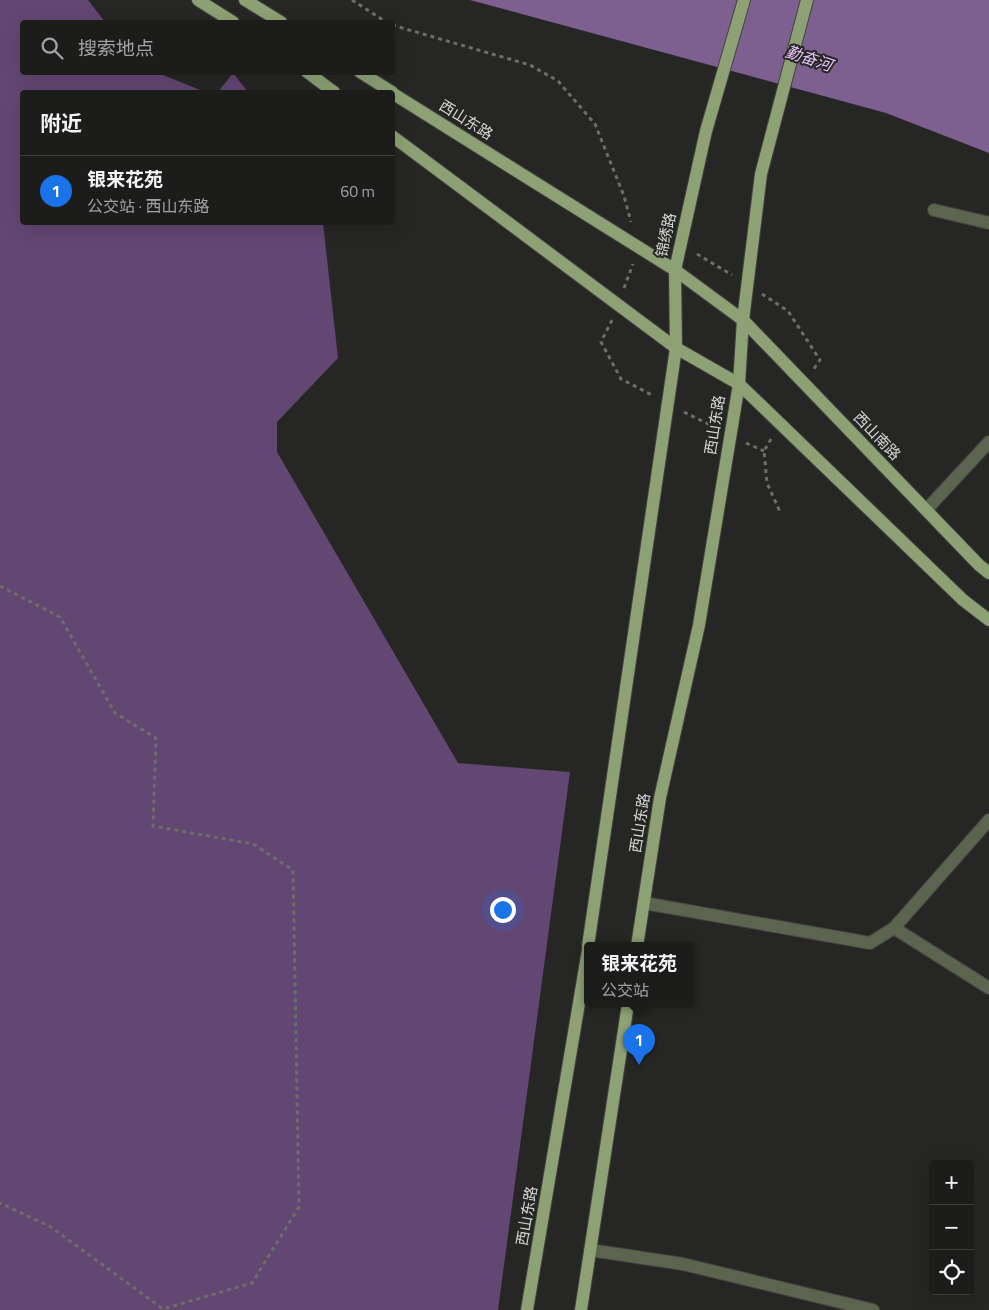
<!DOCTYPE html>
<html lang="zh">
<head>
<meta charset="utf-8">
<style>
	:root { --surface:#1c1d1b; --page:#292a28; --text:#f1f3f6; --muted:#a0a2a3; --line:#3a3b3a; --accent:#1a73e8 }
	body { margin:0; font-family:"Titillium Web","Noto Sans SC",sans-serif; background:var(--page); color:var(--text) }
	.controls { position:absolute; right:15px; bottom:15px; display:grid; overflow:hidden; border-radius:5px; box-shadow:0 5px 20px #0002 }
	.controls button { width:45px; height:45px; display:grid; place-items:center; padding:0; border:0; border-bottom:1px solid var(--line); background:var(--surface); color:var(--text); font:25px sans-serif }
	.you { position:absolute; left:502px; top:909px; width:18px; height:18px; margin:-12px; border:4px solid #fff; border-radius:50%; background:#1a73e8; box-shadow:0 0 0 8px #1a73e833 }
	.badge { display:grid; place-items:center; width:32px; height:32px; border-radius:50%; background:var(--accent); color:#fff; font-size:16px; font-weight:700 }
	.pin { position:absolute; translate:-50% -41px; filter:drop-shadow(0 1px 2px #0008) }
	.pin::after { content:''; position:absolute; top:26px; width:18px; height:15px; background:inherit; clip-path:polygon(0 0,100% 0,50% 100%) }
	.popup { position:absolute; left:584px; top:942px; width:110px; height:65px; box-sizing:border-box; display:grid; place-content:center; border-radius:5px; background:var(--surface); filter:drop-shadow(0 1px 4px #0005); font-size:16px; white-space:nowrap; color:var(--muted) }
	.popup b { font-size:19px; color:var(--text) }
	.popup::after { content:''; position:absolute; left:50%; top:100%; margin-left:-10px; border:10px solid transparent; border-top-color:var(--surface) }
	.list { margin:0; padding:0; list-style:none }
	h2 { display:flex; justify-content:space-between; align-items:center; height:65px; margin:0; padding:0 20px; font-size:21px }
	h2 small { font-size:16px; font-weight:400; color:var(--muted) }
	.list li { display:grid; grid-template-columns:32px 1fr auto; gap:15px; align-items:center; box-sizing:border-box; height:70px; padding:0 20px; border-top:1px solid var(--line) }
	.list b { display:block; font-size:19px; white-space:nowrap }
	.list p { margin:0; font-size:16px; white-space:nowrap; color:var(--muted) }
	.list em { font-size:16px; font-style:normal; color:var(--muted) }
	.icon { flex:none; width:28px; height:28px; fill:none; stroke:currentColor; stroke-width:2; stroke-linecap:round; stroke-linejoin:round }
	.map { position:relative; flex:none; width:989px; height:1310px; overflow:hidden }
	.search { position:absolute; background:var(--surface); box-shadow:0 5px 20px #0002; left:20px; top:20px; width:375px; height:55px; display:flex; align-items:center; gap:12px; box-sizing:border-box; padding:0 18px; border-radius:5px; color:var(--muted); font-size:19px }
	.panel { position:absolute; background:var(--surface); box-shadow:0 5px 20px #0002; left:20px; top:90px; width:375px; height:135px; border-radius:5px }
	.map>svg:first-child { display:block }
	.forest { fill:#634773 }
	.water { fill:#7d608f }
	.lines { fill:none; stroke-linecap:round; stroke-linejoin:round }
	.minor-casing { stroke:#424340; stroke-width:14 }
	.major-casing { stroke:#424340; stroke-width:14 }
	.path { stroke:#6d6e6b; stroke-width:3; stroke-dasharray:4 4; stroke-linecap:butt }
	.minor { stroke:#5a644e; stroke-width:12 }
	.major { stroke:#8da174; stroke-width:12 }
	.labels { text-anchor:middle; stroke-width:4; stroke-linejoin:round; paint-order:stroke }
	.street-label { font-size:15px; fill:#d6d7d5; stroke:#262724 }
	.water-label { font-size:16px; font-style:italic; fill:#e6c3fc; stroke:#262724 }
</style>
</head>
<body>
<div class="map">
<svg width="989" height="1310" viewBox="0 0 989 1310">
	<rect width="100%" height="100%" fill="#262724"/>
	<g class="forest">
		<path d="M0,0H88L105,22H22V72L158,73L205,92H22V222L323,223L338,358L277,422V452L458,763L570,772L498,1310H0Z"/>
		<path d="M233,73L248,92H218Z"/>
	</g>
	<path class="water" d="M470,0H989V153L886,113Z"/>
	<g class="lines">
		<defs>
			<g id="minor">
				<path d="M934,210L989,223"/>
				<path d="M926,510L989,442"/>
				<path d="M644,903L870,943L894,928L989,988"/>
				<path d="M894,928L989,820"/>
				<path d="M590,1250L683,1264L873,1310"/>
			</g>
			<g id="major">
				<path d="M198,0L233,22"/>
				<path d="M245,0L281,22"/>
				<path d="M307,72L334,92"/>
				<path d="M360,72L392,92"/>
				<path d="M392,93L675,270L743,320L979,565L989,573"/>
				<path d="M392,136L676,348L739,384L963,600L989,620"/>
				<path d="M588,946L676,348L675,270L706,131L744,0"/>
				<path d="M637,946L660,798L699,625L739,384L743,320L761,174L807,0"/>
				<path d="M527,1310L588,950"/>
				<path d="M581,1310L628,1004"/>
			</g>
		</defs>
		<use href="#minor" class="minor-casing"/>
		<use href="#major" class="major-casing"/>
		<g class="path">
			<path d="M352,0L386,22"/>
			<path d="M392,25L530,65L558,81L595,124L624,196L631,222"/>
			<path d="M697,254L732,275"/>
			<path d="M624,288L633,264"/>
			<path d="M762,294L788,311L820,360L813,370"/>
			<path d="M612,320L601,342L621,379L652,395"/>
			<path d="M684,412L714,427"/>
			<path d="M771,439L764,451L767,483L781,514"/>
			<path d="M746,443L764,451"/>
			<path d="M0,586L60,617L115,713L156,738L153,826L253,844L293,870L299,1207L252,1283L163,1309L51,1227L0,1203"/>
		</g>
		<use href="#minor" class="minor"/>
		<use href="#major" class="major"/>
	</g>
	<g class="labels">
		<g class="street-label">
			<text transform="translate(466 120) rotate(32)" y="5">西山东路</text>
			<text transform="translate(666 235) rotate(-78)" y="5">锦绣路</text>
			<text transform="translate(715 425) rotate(-81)" y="5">西山东路</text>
			<text transform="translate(877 436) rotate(46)" y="5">西山南路</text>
			<text transform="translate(640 823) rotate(-81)" y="5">西山东路</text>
			<text transform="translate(527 1216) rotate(-80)" y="5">西山东路</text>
		</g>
		<g class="water-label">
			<text transform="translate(809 58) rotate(18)" y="6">勤奋河</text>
		</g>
	</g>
</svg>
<div class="controls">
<button>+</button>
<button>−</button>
<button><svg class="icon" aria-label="locate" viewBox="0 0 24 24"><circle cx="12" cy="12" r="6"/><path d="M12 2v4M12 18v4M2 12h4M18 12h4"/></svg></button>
</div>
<div class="you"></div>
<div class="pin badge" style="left:639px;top:1065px">1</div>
<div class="popup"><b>银来花苑</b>公交站</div>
<div class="search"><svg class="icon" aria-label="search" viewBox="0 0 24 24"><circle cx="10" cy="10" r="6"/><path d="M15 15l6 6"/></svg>搜索地点</div>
<section class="panel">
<h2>附近<small></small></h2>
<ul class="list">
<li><span class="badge">1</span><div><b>银来花苑</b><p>公交站 · 西山东路</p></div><em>60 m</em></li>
</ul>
</section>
</div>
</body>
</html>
